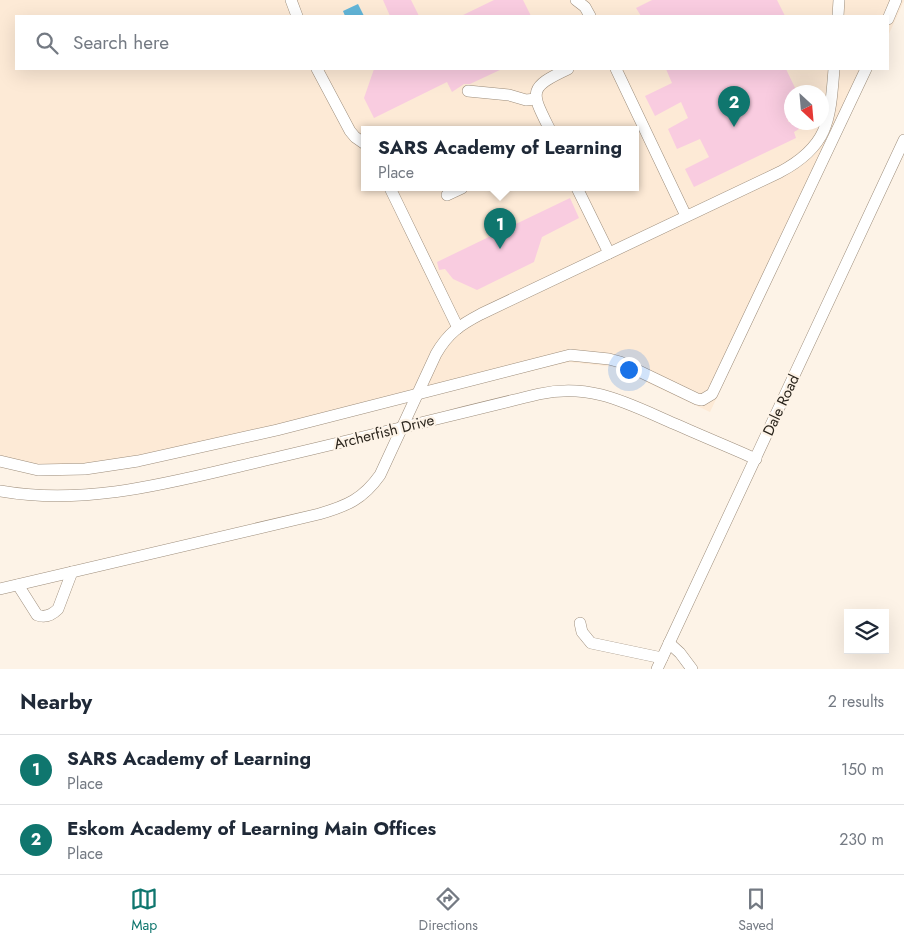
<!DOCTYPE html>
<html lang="en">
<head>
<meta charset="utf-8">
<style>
	:root { --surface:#fff; --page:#f6f6f7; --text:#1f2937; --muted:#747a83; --line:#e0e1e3; --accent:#0f766e }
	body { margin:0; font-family:Jost,sans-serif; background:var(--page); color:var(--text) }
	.controls { position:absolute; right:15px; bottom:15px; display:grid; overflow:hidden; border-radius:0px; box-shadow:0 5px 20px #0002 }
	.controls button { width:45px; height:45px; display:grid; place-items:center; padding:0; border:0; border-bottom:1px solid var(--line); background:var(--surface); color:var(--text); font:25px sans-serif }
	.compass { position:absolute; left:784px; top:85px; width:45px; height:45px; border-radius:50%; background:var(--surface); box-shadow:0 5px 20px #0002; rotate:154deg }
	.you { position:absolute; left:628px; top:369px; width:18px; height:18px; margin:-12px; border:4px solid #fff; border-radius:50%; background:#1a73e8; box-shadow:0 0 0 8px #1a73e833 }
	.badge { display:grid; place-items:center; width:32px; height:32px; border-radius:50%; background:var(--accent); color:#fff; font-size:16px; font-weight:700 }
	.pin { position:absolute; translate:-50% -41px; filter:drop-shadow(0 1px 2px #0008) }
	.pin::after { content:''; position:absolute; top:26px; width:18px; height:15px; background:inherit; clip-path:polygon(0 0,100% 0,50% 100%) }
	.popup { position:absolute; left:361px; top:126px; width:278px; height:65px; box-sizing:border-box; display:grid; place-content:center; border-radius:0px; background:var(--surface); filter:drop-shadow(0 1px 4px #0005); font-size:16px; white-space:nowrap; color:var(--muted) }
	.popup b { font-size:19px; color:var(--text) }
	.popup::after { content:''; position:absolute; left:50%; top:100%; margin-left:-10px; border:10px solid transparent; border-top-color:var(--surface) }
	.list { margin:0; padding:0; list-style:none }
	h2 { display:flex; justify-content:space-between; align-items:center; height:65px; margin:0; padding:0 20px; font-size:21px }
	h2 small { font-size:16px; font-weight:400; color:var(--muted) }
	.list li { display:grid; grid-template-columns:32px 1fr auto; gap:15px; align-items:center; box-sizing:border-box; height:70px; padding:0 20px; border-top:1px solid var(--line) }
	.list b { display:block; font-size:19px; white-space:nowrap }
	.list p { margin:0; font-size:16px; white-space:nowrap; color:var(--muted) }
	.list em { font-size:16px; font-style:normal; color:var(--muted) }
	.icon { flex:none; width:28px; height:28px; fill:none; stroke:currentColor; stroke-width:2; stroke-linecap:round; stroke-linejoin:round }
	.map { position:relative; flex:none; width:904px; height:669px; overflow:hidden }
	.search { position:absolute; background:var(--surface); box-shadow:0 5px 20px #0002; left:15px; right:15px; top:15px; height:55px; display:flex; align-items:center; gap:12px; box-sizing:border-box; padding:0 18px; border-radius:0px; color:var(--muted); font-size:19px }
	.sheet { height:205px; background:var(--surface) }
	nav { display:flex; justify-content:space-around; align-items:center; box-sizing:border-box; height:70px; border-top:1px solid var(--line); background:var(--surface); font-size:14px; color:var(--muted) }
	nav a { display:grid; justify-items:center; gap:2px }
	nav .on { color:var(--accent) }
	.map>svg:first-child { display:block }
	.built { fill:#fdead6; fill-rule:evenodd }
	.water { fill:#62b5d8 }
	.building { fill:#f9cce0 }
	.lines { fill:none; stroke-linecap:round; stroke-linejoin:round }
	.minor-casing { stroke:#9d8d7b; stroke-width:12 }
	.minor { stroke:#fff; stroke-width:11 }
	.labels { text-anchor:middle; stroke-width:4.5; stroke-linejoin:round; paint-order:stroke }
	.street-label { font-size:15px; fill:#2b251d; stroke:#fdf3e7 }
</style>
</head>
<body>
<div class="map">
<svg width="904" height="669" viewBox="0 0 904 669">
	<rect width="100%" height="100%" fill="#fdf3e7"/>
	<path class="built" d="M0,0H904V1L888,36V16H16V69H872L710,412L614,367L569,362L427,396L94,470L0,465ZM792,92H822V122H792ZM365,130H635V188H365Z"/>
	<path class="water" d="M358,4L364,16H345L343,11Z"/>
	<g class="building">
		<path d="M383,0H411L419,16H390Z"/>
		<path d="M494,0H523L531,16H461Z"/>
		<path d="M652,0H777L785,16H641L636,8Z"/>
		<path d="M374,69H502L470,84H464L452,92L447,82L374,118L364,98Z"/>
		<path d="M666,69H786L797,92H792V110L788,122H796L799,129L794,132L796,138L694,187L685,169L709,157L700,139L677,149L668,129L688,118L681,102L655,116L645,96L672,83Z"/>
		<path d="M570,198L579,218L542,237L534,262L477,290L453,279L445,269L439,270L437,262Z"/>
	</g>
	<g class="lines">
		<defs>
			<g id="minor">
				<path d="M291,0L297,16"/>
				<path d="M576,0L585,7L590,16"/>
				<path d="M838,16L839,0"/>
				<path d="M888,19L896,0"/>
				<path d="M317,69L350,131L355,137L365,144"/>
				<path d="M616,69L686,216"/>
				<path d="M468,91L509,95L526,100L536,99"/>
				<path d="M550,130C531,92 527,88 568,69"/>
				<path d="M390,188L458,328"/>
				<path d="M577,188L609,253"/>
				<path d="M447,195L462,188"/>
				<path d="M0,461L38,470L85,469L138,461L277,430L570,355L609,359L620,362L697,399L702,400L712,394L866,69"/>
				<path d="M0,491C90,507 179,480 266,460C357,439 448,416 539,394C591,382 629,404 675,424C702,436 729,447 756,459"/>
				<path d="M18,585L37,615C45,618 52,615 58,609L72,572"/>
				<path d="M0,589L319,514C347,506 363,499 380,475L436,354C448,333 460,325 481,314L780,172C829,146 830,120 834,69"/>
				<path d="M580,623L582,632L591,643L662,658"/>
				<path d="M669,643L680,653L692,669"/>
				<path d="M657,669L904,140"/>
			</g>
		</defs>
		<use href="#minor" class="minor-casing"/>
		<use href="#minor" class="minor"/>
	</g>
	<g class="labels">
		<g class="street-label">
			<text transform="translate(781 405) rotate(-65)" y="5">Dale Road</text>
			<text transform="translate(384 432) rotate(-14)" y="5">Archerfish Drive</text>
		</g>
	</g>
</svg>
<div class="controls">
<button><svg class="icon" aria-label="layers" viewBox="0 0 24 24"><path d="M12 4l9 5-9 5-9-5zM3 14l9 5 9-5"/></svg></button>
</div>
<svg class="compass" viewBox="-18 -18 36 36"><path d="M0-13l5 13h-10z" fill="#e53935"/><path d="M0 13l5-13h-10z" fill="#747a83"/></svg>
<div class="you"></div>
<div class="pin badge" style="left:500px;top:249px">1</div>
<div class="popup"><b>SARS Academy of Learning</b>Place</div>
<div class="pin badge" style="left:734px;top:127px">2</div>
<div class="search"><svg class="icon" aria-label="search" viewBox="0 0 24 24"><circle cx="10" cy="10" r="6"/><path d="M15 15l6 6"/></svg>Search here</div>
</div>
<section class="sheet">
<h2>Nearby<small>2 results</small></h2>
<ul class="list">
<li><span class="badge">1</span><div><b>SARS Academy of Learning</b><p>Place</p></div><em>150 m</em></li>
<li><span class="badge">2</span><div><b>Eskom Academy of Learning Main Offices</b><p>Place</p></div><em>230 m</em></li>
</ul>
</section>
<nav>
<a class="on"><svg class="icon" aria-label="map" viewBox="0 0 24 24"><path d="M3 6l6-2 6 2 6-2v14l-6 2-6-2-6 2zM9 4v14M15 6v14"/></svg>Map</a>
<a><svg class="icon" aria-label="directions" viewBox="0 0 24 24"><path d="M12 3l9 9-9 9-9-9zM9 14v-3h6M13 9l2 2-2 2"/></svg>Directions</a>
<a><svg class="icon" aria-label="saved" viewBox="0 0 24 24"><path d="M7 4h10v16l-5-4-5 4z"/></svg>Saved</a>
</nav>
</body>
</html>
